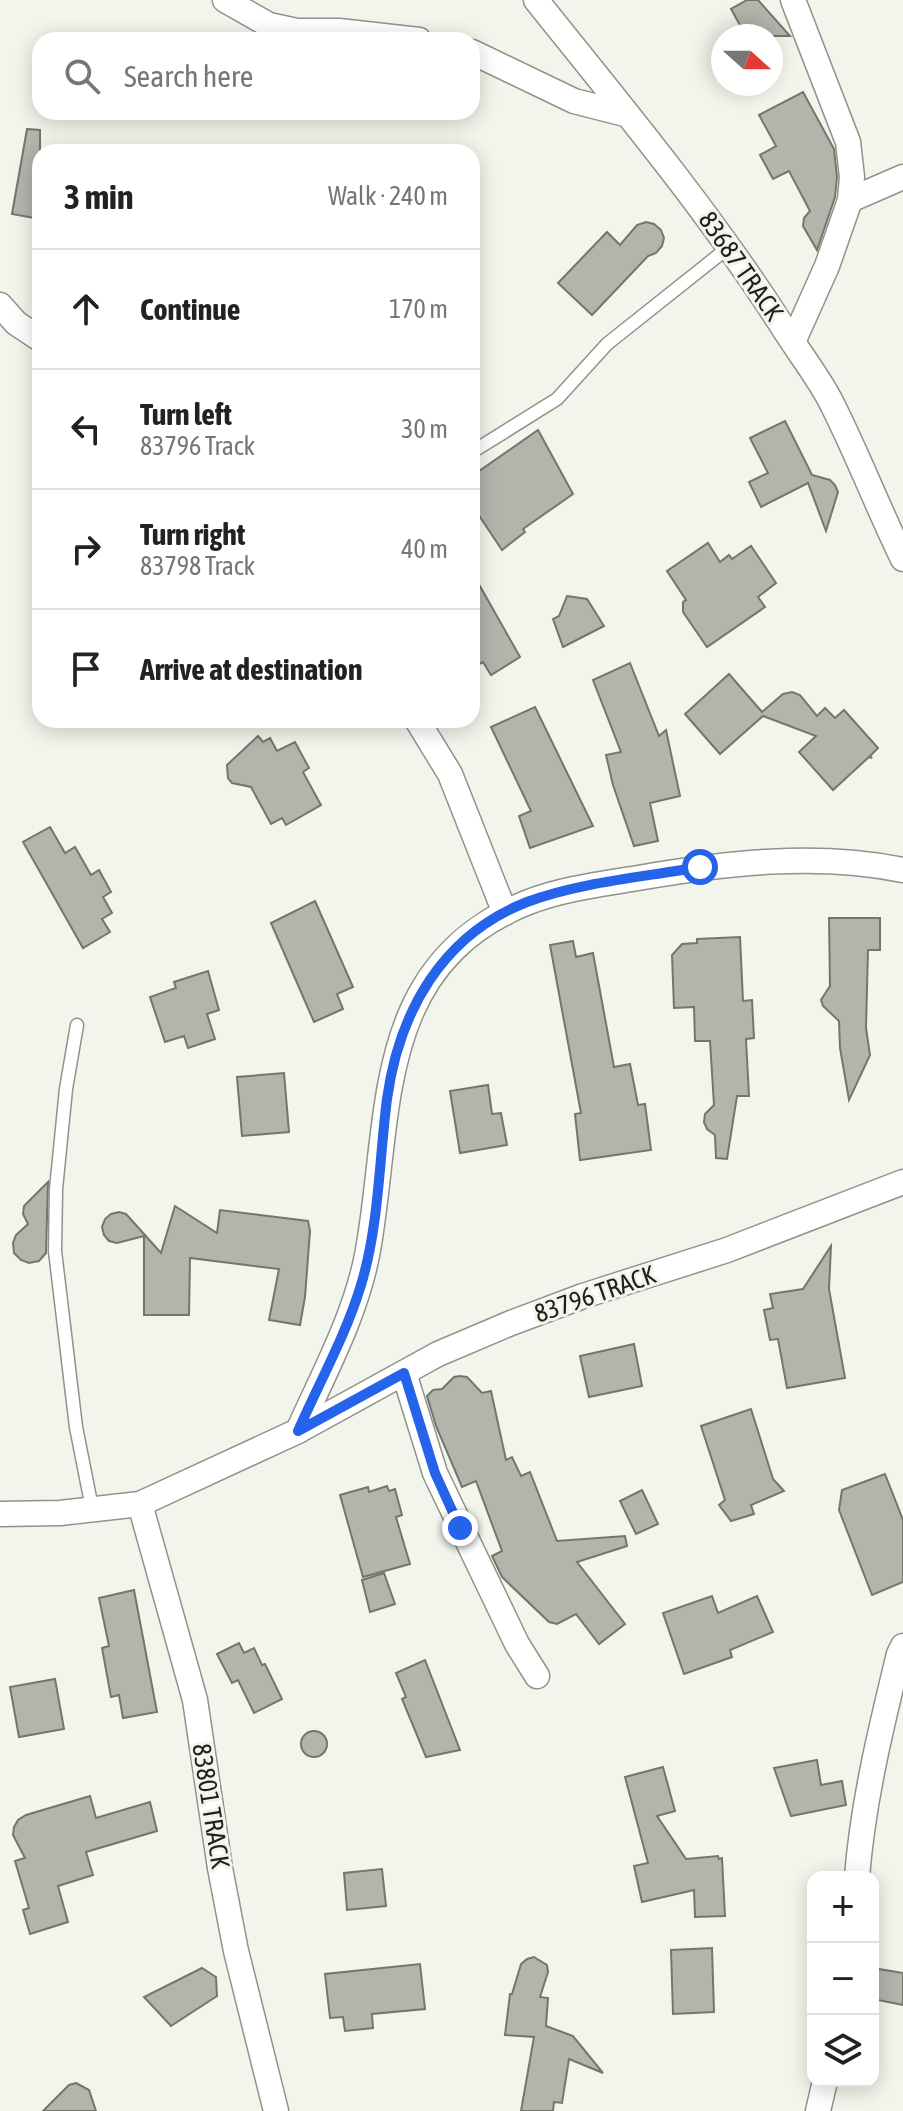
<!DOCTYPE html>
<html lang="en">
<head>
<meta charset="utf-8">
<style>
	:root { --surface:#fff; --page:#f2f2f2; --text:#222; --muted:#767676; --line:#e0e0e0 }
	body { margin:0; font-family:"Asap Condensed",sans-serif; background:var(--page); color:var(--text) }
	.controls { position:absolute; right:24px; bottom:24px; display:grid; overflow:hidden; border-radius:16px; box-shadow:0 4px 20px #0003 }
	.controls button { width:72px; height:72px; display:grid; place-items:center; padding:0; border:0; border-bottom:2px solid var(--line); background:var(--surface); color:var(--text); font:40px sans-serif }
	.compass { position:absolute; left:711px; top:24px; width:72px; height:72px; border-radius:50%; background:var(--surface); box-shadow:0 4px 20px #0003; rotate:111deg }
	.stop { position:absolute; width:24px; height:24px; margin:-18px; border:6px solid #2563eb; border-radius:50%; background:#fff }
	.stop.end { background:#2563eb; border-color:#fff; box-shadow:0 2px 8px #0008 }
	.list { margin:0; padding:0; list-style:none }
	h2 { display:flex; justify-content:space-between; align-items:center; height:104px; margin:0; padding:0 32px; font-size:34px }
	h2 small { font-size:26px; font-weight:400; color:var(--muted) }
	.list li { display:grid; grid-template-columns:52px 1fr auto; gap:24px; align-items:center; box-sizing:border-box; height:120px; padding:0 32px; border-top:2px solid var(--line) }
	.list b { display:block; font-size:30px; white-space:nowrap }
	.list p { margin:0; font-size:26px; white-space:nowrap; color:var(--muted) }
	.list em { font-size:26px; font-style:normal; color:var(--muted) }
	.icon { flex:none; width:44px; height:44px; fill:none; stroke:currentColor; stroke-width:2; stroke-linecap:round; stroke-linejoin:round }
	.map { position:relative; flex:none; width:903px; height:2111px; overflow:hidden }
	.search { position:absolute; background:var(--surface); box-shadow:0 4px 20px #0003; left:32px; top:32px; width:448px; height:88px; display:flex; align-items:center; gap:20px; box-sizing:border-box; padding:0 28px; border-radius:24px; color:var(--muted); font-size:30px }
	.panel { position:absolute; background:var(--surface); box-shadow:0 4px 20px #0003; left:32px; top:144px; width:448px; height:584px; border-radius:24px }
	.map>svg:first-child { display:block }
	.building { fill:#b2b5ac; stroke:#73766d; stroke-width:2 }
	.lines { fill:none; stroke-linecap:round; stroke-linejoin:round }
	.service-casing { stroke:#90938a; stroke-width:15 }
	.minor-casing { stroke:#90938a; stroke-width:27 }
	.service { stroke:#fff; stroke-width:12 }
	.minor { stroke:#fff; stroke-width:24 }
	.route { stroke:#2563eb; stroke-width:10 }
	.labels { text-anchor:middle; stroke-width:6; stroke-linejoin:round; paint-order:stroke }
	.street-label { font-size:26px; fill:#1f201c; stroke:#f2f5eb }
</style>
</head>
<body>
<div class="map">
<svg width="903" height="2111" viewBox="0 0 903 2111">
	<rect width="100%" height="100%" fill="#f2f5eb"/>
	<g class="building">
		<path d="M747,0H758L790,36H746L731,9Z"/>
		<path d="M803,92L834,149L837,177L835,197L817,250L803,226L804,218L810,211L789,171L773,179L760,155L776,146L759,115Z"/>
		<path d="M27,129L40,130V219L12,214Z"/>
		<path d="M646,222L654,224L661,230L664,238L662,246L656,253L648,256L592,315L558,283L607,232L620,245L637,225Z"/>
		<path d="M785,421L812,475L830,480L835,485L838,492L826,531L808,483L761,507L749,482L768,473L750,438Z"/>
		<path d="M538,430L573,494L523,529L525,532L502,550L472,505V476Z"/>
		<path d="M708,543L720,562L729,555L732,559L751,546L776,583L758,597L765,607L707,647L683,612V602L686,600L667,571Z"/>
		<path d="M472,572L520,657L491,675L483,662L472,668Z"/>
		<path d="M567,596L587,599L604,626L563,647L553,619L559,616Z"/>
		<path d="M630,663L659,736L666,730L680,796L650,803L658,841L634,846L613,785L606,755L621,752L593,680Z"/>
		<path d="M729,674L762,712L783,694L792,692L800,695L817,716L825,708L835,718L844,710L878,748L870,756L872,758L869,757L833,790L799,752L816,736L763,716L720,754L685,714Z"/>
		<path d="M535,707L593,826L530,848L519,816L531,811L491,727Z"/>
		<path d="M258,736L263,742L270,738L277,751L295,742L309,768L303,772L321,805L286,825L282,818L271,824L251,787L232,783L228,778L227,765Z"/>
		<path d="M50,827L65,853L75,847L91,875L99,870L111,892L103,897L112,913L102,919L110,932L83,948L23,842Z"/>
		<path d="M315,901L353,987L337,994L343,1009L314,1022L271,923Z"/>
		<path d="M829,918H880V950H868L866,1028L870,1055L849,1100L840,1048L839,1021L823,1006L821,1000L830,986Z"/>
		<path d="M740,937L743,1001L752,1000L754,1038L746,1039L749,1096H737L727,1159L716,1158L715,1135L707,1129L704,1122L705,1114L714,1105L710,1041H695L694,1007L674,1008L672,955L682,944L697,943V939Z"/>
		<path d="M573,941L576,957L593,953L614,1067L630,1064L638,1105L645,1104L651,1150L580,1160L575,1114L581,1113L550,945Z"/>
		<path d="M208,971L219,1010L207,1014L215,1039L188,1048L184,1036L165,1042L150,997L176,988L174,982Z"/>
		<path d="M284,1073L289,1132L242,1136L237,1077Z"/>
		<path d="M488,1085L492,1114L501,1113L507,1145L460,1153L450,1091Z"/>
		<path d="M48,1182L46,1253L39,1261L29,1263L21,1260L14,1253L13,1243L16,1235L28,1224L23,1214L24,1206Z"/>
		<path d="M175,1206L217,1233L220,1210L308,1221L310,1231L305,1297L300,1325L269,1320L279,1269L190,1258L189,1315H144V1236L117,1243L109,1241L104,1235L102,1227L105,1219L111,1214L119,1212L126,1214L161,1253Z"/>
		<path d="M831,1246L829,1289L845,1378L787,1388L778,1339L770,1340L764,1310L773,1308L770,1294L803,1289Z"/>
		<path d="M634,1344L642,1386L589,1397L580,1356Z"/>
		<path d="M460,1376L467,1377L482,1393L491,1391L506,1460L512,1457L521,1476L530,1472L557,1541L625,1536L627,1546L577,1562L625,1624L599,1644L576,1614L557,1624L549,1622L502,1577L492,1556L502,1551L476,1481L462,1487L436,1426L427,1396L433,1390L442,1389L454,1377Z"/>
		<path d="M751,1409L773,1479L784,1491L751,1505L754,1514L731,1521L719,1505L725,1500L701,1426Z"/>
		<path d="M885,1474L903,1520V1582L872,1595L839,1510L842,1490Z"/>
		<path d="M387,1486L389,1491L395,1489L402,1515L396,1517L410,1564L363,1577L340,1495L368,1487L369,1492Z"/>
		<path d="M642,1490L658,1524L636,1534L620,1501Z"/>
		<path d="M384,1573L395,1604L370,1612L362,1580Z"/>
		<path d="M134,1590L157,1712L123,1718L119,1695L111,1697L102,1648L109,1646L99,1598Z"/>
		<path d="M712,1596L718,1613L757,1596L773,1632L730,1650L732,1657L684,1674L663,1613Z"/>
		<path d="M239,1643L244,1653L254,1648L262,1665L265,1664L282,1699L254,1713L238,1680L232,1683L217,1654Z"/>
		<path d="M425,1660L460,1750L426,1757L402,1699L406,1697L396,1673Z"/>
		<path d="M55,1679L64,1729L19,1737L10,1687Z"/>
		<circle cx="314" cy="1744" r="13"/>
		<path d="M817,1760L821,1785L842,1781L846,1805L791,1816L774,1768Z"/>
		<path d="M663,1767L675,1811L657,1816L686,1859L718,1856L719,1859L722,1858L725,1916L695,1917L694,1890L642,1902L634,1866L648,1863L625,1777Z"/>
		<path d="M90,1796L96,1818L150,1802L157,1831L86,1852L93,1875L58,1886L68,1922L30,1934L23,1910L29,1908L15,1861L25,1858L13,1835L14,1827L18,1820L26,1815Z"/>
		<path d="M382,1869L386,1906L347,1910L344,1873Z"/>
		<path d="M712,1948L714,2012L673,2014L671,1950Z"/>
		<path d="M534,1957L547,1965L548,1972L540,1997L548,1998L546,2026L573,2036L603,2073L569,2059L562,2103L554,2102L553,2111H521L534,2037L505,2035L510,1994H512L521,1964L527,1959Z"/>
		<path d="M420,1964L425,2009L372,2014L373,2028L345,2031L343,2017L330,2018L325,1974Z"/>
		<path d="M202,1968L216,1977L217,1996L171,2026L144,1997Z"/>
		<path d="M873,1968L903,1973V2005L873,1999Z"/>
		<path d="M76,2083L89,2090L96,2111H43L69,2085Z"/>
	</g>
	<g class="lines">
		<defs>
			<g id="service">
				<path d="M472,452L557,399L607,344L729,247"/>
				<path d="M77,1025L66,1089L56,1189L55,1251L76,1427L92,1508"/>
			</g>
			<g id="minor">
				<path d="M225,0L269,25L297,31H339L419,40"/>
				<path d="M536,0C620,105 706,208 779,321C795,347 814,371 829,398C856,450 877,506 903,559"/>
				<path d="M793,0L848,142L852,177L850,200L827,266L793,342"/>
				<path d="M472,52L574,101L625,114"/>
				<path d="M850,200L903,177"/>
				<path d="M0,305L16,323L40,339"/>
				<path d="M417,720L450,774L505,913"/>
				<path d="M404,1373L435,1473L517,1644L537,1676"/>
				<path d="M298,1431L438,1354L511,1323L583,1296L727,1250L903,1182"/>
				<path d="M140,1504L195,1700L220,1868L236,1951L276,2111"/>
				<path d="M0,1514L60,1513L140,1504L298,1431C324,1373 357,1313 368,1250C392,1115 372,966 526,903C561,889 601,884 638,878C725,863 816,852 903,870"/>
				<path d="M857,1877C863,1801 881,1728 899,1654L903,1646"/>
				<path d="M818,2111L825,2081"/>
			</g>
		</defs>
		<use href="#service" class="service-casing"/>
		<use href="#minor" class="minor-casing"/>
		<use href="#service" class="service"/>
		<use href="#minor" class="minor"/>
	</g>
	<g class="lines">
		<path class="route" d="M460,1528L435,1473L404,1373L298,1431C319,1383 346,1335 361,1285C379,1226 379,1161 387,1099C399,1012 442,935 527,902C580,882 645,877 700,867"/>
	</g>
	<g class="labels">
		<g class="street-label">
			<text transform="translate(741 266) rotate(55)" y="9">83687 TRACK</text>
			<text transform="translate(595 1294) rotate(-19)" y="9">83796 TRACK</text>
			<text transform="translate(211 1806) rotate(81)" y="9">83801 TRACK</text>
		</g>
	</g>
</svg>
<div class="controls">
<button>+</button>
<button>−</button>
<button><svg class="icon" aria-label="layers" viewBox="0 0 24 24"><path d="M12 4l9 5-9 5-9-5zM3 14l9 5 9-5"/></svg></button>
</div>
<svg class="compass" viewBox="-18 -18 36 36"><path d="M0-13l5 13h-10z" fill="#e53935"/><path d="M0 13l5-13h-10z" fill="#767676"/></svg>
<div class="stop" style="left:700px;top:867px"></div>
<div class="stop end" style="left:460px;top:1528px"></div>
<div class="search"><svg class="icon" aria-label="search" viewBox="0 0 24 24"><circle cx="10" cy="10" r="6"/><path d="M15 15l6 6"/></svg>Search here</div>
<section class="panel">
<h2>3 min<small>Walk · 240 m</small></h2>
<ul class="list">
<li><svg class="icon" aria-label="ahead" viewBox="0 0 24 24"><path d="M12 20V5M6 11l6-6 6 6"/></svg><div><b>Continue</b></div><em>170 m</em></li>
<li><svg class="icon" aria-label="left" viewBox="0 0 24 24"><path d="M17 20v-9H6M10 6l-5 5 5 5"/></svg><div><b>Turn left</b><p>83796 Track</p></div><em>30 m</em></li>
<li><svg class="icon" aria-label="right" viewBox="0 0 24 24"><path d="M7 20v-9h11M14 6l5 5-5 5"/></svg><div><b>Turn right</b><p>83798 Track</p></div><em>40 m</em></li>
<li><svg class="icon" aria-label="arrive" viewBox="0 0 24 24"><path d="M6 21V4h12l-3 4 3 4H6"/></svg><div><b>Arrive at destination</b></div></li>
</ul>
</section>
</div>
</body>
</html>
